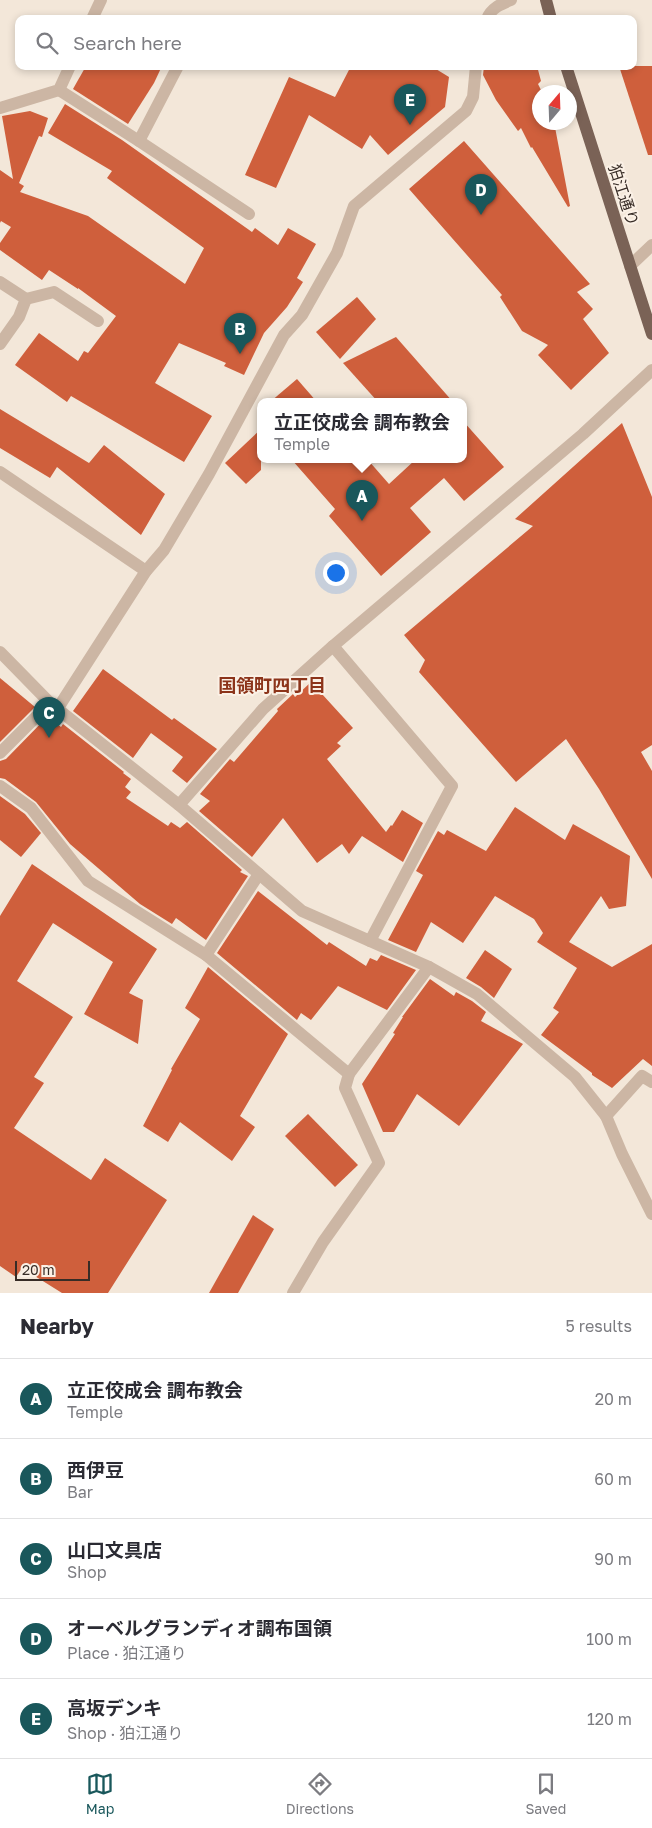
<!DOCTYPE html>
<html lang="en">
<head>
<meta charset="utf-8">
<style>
	:root { --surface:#fff; --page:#f2f2f3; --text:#2b2b33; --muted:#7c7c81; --line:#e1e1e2; --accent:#19575b }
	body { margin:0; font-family:"Golos Text","Noto Sans JP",sans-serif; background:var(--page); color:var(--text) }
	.compass { position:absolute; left:532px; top:85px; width:45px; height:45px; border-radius:50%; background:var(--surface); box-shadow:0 2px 8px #0003; rotate:19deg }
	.scale { position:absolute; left:15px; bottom:12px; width:75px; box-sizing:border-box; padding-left:5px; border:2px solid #372c26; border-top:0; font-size:14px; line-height:18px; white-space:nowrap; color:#372c26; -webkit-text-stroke:4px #fbf1e6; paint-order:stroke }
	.you { position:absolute; left:335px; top:572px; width:18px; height:18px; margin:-12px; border:4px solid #fff; border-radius:50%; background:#1a73e8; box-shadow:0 0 0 8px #1a73e833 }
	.badge { display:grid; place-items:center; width:32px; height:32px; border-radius:50%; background:var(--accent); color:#fff; font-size:16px; font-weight:700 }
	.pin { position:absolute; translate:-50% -41px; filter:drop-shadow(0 1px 2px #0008) }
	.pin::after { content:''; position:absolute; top:26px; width:18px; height:15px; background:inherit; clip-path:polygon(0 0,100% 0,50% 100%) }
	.popup { position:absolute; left:257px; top:398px; width:210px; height:65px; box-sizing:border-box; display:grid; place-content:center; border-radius:10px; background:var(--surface); filter:drop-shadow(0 1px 4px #0005); font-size:16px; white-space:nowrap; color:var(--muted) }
	.popup b { font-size:19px; color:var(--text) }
	.popup::after { content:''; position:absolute; left:50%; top:100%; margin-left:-10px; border:10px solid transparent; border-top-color:var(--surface) }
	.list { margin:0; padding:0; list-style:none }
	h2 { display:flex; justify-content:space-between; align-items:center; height:65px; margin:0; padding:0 20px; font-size:21px }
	h2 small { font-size:16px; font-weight:400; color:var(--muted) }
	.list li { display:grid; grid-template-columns:32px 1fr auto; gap:15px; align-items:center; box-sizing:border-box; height:80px; padding:0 20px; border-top:1px solid var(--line) }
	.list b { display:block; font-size:19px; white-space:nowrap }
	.list p { margin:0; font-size:16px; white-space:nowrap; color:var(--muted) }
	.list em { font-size:16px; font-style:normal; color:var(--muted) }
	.icon { flex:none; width:28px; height:28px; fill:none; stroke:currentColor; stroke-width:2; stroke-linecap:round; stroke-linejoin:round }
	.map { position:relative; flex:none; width:652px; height:1293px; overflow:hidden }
	.search { position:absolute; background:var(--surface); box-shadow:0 2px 8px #0003; left:15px; right:15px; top:15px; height:55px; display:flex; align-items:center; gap:12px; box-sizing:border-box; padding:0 18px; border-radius:10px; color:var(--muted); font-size:19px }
	.sheet { height:465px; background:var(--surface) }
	nav { display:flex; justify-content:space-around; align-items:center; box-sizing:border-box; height:70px; border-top:1px solid var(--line); background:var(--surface); font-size:14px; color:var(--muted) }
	nav a { display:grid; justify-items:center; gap:2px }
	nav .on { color:var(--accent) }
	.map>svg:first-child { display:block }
	.building { fill:#cf5f3c }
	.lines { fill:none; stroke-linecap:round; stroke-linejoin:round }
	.service { stroke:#ccb6a4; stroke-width:12 }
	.minor { stroke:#ccb6a4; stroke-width:12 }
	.tertiary { stroke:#ccb6a4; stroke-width:12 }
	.primary { stroke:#7a6256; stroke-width:12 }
	.labels { text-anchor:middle; stroke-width:4; stroke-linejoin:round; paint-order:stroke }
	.street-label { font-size:16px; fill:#372c26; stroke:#fbf1e6 }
	.neighbourhood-label { font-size:18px; font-weight:bold; fill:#8c341a; stroke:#fbf1e6 }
</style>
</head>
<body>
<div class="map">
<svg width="652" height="1293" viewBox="0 0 652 1293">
	<rect width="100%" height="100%" fill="#f3e7d9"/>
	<g class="building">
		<path d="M86,66H162L154,83L128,124L73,89Z"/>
		<path d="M351,66H431L449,77L445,107L388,155L370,135L362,149L309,115L276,188L245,175L289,77L335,97Z"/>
		<path d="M484,66H537L541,81L538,84L542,92H540V122H554L570,206L568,207L532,147L531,148L521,128L518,131L496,100L483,75Z"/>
		<path d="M619,66H652V155H648Z"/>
		<path d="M65,104L122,140L252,232L255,228L278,245L288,228L316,244L297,278L303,282L287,307L264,333L244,375L224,366L226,363L179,343L155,383L212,416L184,462L71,396L67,402L15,365L39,333L78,361L84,351L88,353L116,316L78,288V289L49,270L42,280L0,250V243L11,227L1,221L0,223V170L13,179L2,116L30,111L48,118L42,137L39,136L19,183L24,186L20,192L88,216L185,284L204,248L107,178L112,171L48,133Z"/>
		<path d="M464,141L590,284L577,292L593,309L583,319L609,353L571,390L538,355L548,345L522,331L500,297L502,295L409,189Z"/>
		<path d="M357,297L376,319L340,359L316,332Z"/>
		<path d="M396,337L453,402H378L343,363Z"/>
		<path d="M297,379L317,402H270Z"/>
		<path d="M0,409L89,463L104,445L165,494L141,535L57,467L50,478L0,448Z"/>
		<path d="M463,421L504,467L464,501L444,478L410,508L431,532L381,576L329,516L335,509L292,460H368L389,484L415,460H463Z"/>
		<path d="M622,423L652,497V745L641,752L652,771V879L599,789L566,739L516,782L419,672L425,660L404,635L533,526L515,519Z"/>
		<path d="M261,429V470L246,484L225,463Z"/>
		<path d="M103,669L172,720L174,718L217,749L187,783L172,771L183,757L151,733L133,758L73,711Z"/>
		<path d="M0,678L35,707L0,742Z"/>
		<path d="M311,682L353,728L337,743L341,746L327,759L386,832L391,825L392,826L402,810L423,823L403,862L362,836L349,854L342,844L317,863L283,818L252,857L199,811L210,801L200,794L230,759L234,762L278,711L277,709L293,694L295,697Z"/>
		<path d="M48,716L61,727L63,724L124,772L123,773L131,779L125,787L131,792L126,798L168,826L171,822L180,828L187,822L242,870L240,872L248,876L206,940L176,918L172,924L140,904L70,844L36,802L5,779L0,778V761L6,759Z"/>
		<path d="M0,796L25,814L41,833L21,857L0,840Z"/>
		<path d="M515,807L565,840L573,824L630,856L626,906L609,909L601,896L569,942L612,967L652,944V1066L643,1059L612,1088L592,1075V1073L541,1035L559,1012L553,1008L577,968L537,942L543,933L534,919L495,896L463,943L431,922L416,952L388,940L423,875L416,871L438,831L444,835L447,830L486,851Z"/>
		<path d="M32,864L157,949L129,993L143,1000L138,1044L84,1014L113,962L53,923L17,981L73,1017L34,1077L44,1083L14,1128L91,1180L105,1158L167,1200L108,1293H62L22,1268L16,1277L0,1266V916Z"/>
		<path d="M258,891L327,945L329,942L366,966L370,958L377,961L381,955L416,970L387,1010L338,986L311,1020L301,1013L297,1020L217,953Z"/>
		<path d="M485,950L512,969L494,998L481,987L466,978Z"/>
		<path d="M208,967L288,1034L240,1116L255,1127L232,1161L180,1122L168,1142L143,1126L172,1070L171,1069L200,1019L185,1008Z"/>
		<path d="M430,979L454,996L456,992L472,1001L486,1012L481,1021L523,1044L459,1126L417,1094L394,1132H383L362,1084L395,1034L393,1033L403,1017H402Z"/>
		<path d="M308,1114L358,1165L335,1187L285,1136Z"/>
		<path d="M253,1215L274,1229L238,1293H209Z"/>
	</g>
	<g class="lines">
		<g class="service">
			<path d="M139,141L178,66"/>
			<path d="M26,299L54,292L98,321"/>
			<path d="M206,955L259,874"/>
			<path d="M349,1074L429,967"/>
			<path d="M606,1116L642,1076L652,1082"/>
		</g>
		<g class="minor">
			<path d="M92,19L101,0"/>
			<path d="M487,19C491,8 501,4 511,0"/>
			<path d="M59,90L139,141L249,214"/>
			<path d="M0,108L59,90L70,66"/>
			<path d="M0,282L26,299L19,317L0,344"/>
			<path d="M0,472L146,571"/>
			<path d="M0,652L50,703L179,805L302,911L429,967L477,994L575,1077L606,1116L622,1154L652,1214"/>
			<path d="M58,708L146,571L164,550L209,474L284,335L302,315L337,253L354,206L466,111L473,97L476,66"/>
			<path d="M0,753L50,703"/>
			<path d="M0,786L31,808L88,881L206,955L349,1074L345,1088L379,1163L323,1242L293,1293"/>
			<path d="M179,805L263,709L333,646"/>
			<path d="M370,941L452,786L333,646L583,434L652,370"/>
		</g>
		<path class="tertiary" d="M630,266L652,245"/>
		<g class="primary">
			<path d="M546,0L551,19"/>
			<path d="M566,66L652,334"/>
		</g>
	</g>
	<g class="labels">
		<g class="street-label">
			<text transform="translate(624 195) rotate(72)" y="6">狛江通り</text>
		</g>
		<g class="neighbourhood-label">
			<text x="272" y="692">国領町四丁目</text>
		</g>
	</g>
</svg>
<svg class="compass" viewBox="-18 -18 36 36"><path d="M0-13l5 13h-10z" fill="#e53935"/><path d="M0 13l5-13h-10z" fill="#7c7c81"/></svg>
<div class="scale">20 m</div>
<div class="you"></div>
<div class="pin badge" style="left:362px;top:521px">A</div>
<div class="popup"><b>立正佼成会 調布教会</b>Temple</div>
<div class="pin badge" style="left:240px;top:354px">B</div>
<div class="pin badge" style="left:49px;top:738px">C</div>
<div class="pin badge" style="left:481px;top:215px">D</div>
<div class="pin badge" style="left:410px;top:125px">E</div>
<div class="search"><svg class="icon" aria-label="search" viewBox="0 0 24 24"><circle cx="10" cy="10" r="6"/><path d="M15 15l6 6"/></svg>Search here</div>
</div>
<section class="sheet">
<h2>Nearby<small>5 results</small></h2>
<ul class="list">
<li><span class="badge">A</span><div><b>立正佼成会 調布教会</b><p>Temple</p></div><em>20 m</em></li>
<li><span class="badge">B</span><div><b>西伊豆</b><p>Bar</p></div><em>60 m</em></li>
<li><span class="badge">C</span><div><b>山口文具店</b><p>Shop</p></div><em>90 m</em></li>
<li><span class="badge">D</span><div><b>オーベルグランディオ調布国領</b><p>Place · 狛江通り</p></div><em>100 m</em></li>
<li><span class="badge">E</span><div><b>高坂デンキ</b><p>Shop · 狛江通り</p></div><em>120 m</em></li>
</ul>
</section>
<nav>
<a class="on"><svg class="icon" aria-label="map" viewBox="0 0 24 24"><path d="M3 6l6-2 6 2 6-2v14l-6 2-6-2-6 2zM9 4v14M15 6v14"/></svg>Map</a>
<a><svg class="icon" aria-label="directions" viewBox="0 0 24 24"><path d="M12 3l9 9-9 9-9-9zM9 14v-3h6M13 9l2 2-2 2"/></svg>Directions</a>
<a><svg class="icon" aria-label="saved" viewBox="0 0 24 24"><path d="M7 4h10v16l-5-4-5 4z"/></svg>Saved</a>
</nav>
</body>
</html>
